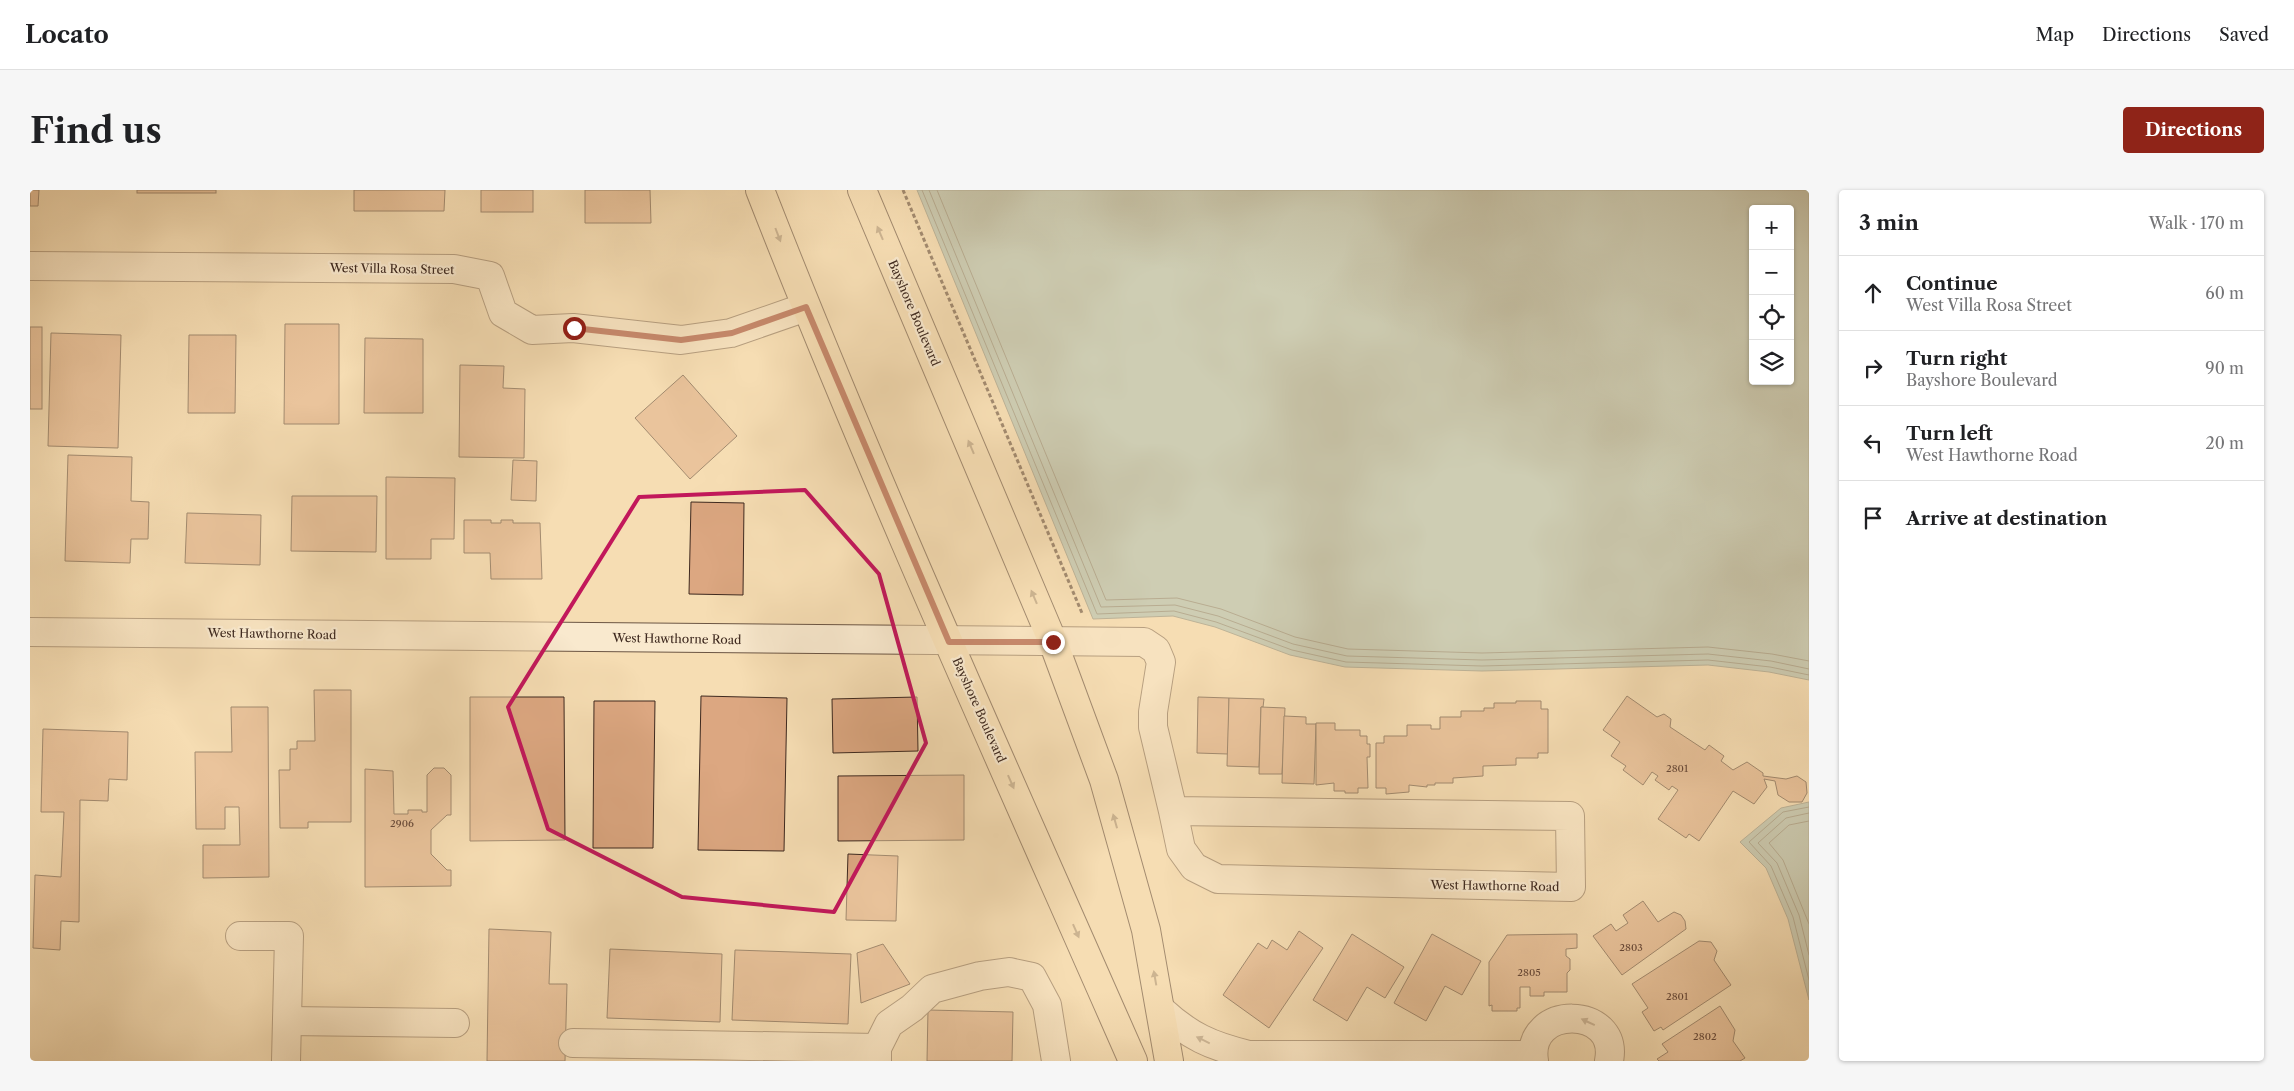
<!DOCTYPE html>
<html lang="en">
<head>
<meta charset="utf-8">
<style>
	:root { --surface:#fff; --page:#f6f6f6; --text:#202124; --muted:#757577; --line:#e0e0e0; --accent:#8f2418 }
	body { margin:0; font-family:"Libre Caslon Text",serif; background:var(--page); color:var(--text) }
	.controls { position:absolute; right:15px; top:15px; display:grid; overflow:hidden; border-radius:5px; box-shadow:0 1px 4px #0004 }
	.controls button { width:45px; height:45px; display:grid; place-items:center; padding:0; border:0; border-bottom:1px solid var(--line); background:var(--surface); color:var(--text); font:25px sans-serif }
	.stop { position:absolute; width:15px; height:15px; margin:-11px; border:4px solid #8f2418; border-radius:50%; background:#fff }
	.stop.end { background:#8f2418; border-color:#fff; box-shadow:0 1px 5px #0008 }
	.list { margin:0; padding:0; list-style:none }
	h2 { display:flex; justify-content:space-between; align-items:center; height:65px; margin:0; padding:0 20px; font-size:21px }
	h2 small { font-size:16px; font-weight:400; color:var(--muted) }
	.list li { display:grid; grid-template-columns:32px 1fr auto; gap:15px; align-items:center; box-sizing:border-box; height:75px; padding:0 20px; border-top:1px solid var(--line) }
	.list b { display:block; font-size:19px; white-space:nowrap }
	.list p { margin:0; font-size:16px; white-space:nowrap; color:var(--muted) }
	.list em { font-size:16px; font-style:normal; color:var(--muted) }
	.icon { flex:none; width:28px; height:28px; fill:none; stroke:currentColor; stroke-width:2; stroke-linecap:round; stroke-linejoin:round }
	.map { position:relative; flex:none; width:1779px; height:871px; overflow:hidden; border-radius:5px }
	header { display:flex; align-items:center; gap:30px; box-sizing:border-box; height:70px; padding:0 25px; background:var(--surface); border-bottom:1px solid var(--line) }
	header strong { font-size:24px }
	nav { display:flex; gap:28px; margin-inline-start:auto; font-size:18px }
	.intro { display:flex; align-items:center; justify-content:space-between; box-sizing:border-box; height:120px; padding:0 30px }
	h1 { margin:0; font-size:35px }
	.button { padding:12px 22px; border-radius:5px; background:var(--accent); color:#fff; font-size:18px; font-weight:700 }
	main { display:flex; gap:30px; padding:0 30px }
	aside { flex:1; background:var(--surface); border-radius:5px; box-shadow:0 1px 4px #0004 }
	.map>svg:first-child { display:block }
	.water { fill:#9ebbb3; stroke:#788178; fill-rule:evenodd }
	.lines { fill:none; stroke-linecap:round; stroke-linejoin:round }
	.shore { stroke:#6e7269; stroke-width:1 }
	.building { fill:#dca781; stroke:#3e291f }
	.minor-casing { stroke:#6c5644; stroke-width:30 }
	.major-casing { stroke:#3e291f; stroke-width:30 }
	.path { stroke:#3e291f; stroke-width:3; stroke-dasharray:4 2.5; stroke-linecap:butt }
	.minor { stroke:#f9e9ce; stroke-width:28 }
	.major { stroke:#f6ddb3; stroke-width:28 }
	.oneway { fill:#9a8369 }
	.oneway2 { fill:#9c8976 }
	.route { stroke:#8f2418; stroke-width:6 }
	.marked { fill:none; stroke:#c2185b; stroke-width:4; stroke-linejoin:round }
	.labels { text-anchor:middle; stroke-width:4.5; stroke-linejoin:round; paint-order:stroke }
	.number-label { font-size:10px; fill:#664838 }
	.street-label { font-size:12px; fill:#3e291f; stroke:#f9e9ce }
</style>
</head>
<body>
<header>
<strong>Locato</strong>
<nav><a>Map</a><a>Directions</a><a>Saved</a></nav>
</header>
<div class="intro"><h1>Find us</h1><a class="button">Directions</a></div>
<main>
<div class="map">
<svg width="1779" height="871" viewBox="0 0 1779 871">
	<rect width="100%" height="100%" fill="#f6ddb3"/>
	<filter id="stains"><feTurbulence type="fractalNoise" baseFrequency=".004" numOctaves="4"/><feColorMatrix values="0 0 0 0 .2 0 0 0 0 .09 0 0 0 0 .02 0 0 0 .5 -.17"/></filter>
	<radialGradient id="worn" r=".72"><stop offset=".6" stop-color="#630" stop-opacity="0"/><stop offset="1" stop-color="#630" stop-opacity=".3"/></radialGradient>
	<g class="water">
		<path d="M887,0H1779V490L1739,482L1678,475L1452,481L1315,477L1260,465L1185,437L1143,426L1063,429ZM1723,19H1760V191H1723Z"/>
		<path d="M1779,612V810L1758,729L1736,678L1710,652L1751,618Z"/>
	</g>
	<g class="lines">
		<g class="shore">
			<path d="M892,0L1067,424L1144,421L1186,432L1262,460L1316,472L1452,476L1678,470L1740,477L1779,485"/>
			<path d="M899,0L1071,417L1145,415L1188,426L1263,454L1317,466L1452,470L1678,464L1741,471L1779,479"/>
			<path d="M907,0L1076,410L1147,408L1191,419L1265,447L1318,459L1452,463L1678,457L1742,464L1779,471"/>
			<path d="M1779,617L1753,622L1719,652L1741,676L1763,727L1779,790"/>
			<path d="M1779,623L1756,628L1728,653L1747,673L1769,725L1779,765"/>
			<path d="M1779,631L1759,635L1739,653L1753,670L1779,734"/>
		</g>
	</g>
	<g class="building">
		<path d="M0,0H9L8,16H0Z"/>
		<rect x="107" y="0" width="79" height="3"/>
		<path d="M324,0H415L414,21H324Z"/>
		<rect x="451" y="0" width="52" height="22"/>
		<path d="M555,0H620L621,33H555Z"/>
		<path d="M255,134H309V234H254Z"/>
		<rect x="0" y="137" width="12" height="82"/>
		<path d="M21,143L91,145L88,258L18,256Z"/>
		<path d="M159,145H206L205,223H158Z"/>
		<path d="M335,148L393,149V223H334Z"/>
		<path d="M430,175L474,176L473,198L495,199L494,268L429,267Z"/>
		<path d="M653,185L707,246L660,289L605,228Z"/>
		<path d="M38,265L102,267L101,311L119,312L118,349H101L100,373L35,371Z"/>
		<path d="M483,270L507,271L506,311L481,310Z"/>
		<path d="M356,287L425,288L424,349H401V369H356Z"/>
		<path d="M262,306H347L346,362L261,361Z"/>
		<path d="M661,312L714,313L713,405L659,404Z"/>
		<path d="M157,323L231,325L230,375L155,373Z"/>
		<path d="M434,330H461V333H471V330H483V333H510L512,389H461L460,363H434Z"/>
		<path d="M284,500H321V632H278V638H250L249,580H260V559H267V551H285Z"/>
		<path d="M671,506L757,508L754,661L668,660Z"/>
		<path d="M1597,506L1627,527L1634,524L1641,529L1640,537L1675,560L1679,555L1694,566L1691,571L1703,580L1717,572L1733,583V586L1756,589L1767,586L1776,592L1777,603L1772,612H1759L1748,605L1745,591L1734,589L1737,597L1724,614L1703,601L1669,651L1659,644L1656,648L1628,629L1648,600L1642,596L1639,600L1625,590L1628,586L1622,582L1613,595L1593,580L1596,576L1581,566L1590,552L1573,540Z"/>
		<path d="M440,507H534L535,650L440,651Z"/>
		<path d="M887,507L888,561L803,563L802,509Z"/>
		<path d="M1168,507L1199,508L1198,564L1167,563Z"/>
		<path d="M1199,508L1234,509L1233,517H1231L1229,577L1197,576Z"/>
		<path d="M564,511H625L623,658H563Z"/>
		<path d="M1486,511H1511V519H1518V563H1508V568H1486V575L1453,576V586L1423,588V593H1405V595H1397V597L1379,595V602L1356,604V598H1346V553H1354V546H1377V535H1401V539H1410V527H1431V521H1454V518H1464V513H1486Z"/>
		<path d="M201,517H238L239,687L173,688V655H210L209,617H195V639H166L165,562H202Z"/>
		<path d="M1231,517L1255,518L1252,584H1229Z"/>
		<path d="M1254,526L1276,527V534H1286L1284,594L1252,593Z"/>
		<path d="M1286,533H1305V540H1330V546H1337V554H1340V567H1337L1338,598H1328V603H1315V601H1304V593L1286,595Z"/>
		<path d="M13,539L98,542L97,590L79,589L78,611L50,610L49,732L31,731L30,760L3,758L5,685L31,687L34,622H11Z"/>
		<path d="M404,578H414L421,585V625H417L401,640V664L417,680H421V696L335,697V579L363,581L364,624H378V620H392V622H397V585Z"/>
		<path d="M934,585V650L808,651V586Z"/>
		<path d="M818,664L868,666L866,731L816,730Z"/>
		<path d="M1613,711L1628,732L1644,722L1651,725L1655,731L1656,739L1592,785L1563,746L1581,734L1586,741L1598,733L1593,725Z"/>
		<path d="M459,739L521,742L519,794H537L535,871H457Z"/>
		<path d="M1269,741L1293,758L1239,838L1193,805L1228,753L1237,759L1242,750L1257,760Z"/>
		<path d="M1322,744L1374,777L1355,808L1337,797L1317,831L1283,810Z"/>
		<path d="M1402,744L1451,771L1432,805L1415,796L1396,831L1364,813Z"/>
		<path d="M1547,744V758L1536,759V766L1540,769V780L1537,783V802H1514V806H1500V797H1490V818H1487V821H1462V815L1459,816V772L1477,745Z"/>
		<path d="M1669,751L1681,752L1687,761L1684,770L1701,795L1633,840L1631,837L1624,841L1612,822L1618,818L1602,794Z"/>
		<path d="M853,754L880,794L831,813L827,763Z"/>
		<path d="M580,759L692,764L690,832L577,828Z"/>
		<path d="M705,760L821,764L818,834L702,830Z"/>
		<path d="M1690,816L1705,840L1703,851L1715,868L1710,871H1629L1627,869L1638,862L1632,854Z"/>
		<path d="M898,820L983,822L982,871H897Z"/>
	</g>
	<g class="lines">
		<defs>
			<g id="minor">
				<path d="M0,76L424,79L460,86L473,123L502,140L543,138L651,150L701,143L776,117"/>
				<path d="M0,442L1114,452L1126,460L1131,472L1123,522V537L1143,621L1540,626L1541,697L1188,689L1164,677L1151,659L1143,621"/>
				<path d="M210,746H259L256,871"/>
				<path d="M1131,820C1159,846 1181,856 1219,865H1503"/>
				<path d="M257,831L425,833"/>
				<path d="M543,853L847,858V871"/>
				<path d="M847,858L859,834L882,818L902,799L950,786L979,782L1002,787L1017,815L1026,871"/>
				<path d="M1504,871C1495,814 1590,815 1579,871"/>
			</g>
			<g id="major">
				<path d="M730,0C845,294 976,582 1103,871"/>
				<path d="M832,0L1023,452L1074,590L1116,740L1139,871"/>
			</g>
		</defs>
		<use href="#minor" class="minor-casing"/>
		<use href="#major" class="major-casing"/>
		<path class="path" d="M873,0L1052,423"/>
		<use href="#minor" class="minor"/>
		<use href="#major" class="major"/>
	</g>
	<defs><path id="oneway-solid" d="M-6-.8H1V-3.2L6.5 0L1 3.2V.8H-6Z" transform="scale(1.25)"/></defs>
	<g class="oneway">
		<use href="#oneway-solid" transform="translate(850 43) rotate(-113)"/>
		<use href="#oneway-solid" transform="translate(748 45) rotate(69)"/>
		<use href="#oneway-solid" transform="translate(941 257) rotate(-113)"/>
		<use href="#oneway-solid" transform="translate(1004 407) rotate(-113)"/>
		<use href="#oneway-solid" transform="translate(981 592) rotate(66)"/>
		<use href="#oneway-solid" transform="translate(1085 631) rotate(-106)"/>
		<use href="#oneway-solid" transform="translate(1046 741) rotate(66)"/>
		<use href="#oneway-solid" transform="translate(1125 788) rotate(-100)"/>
	</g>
	<g class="oneway2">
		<use href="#oneway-solid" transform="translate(1558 832) rotate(-155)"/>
		<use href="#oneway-solid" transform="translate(1173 850) rotate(-154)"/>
	</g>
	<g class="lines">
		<path class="route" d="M544,138L651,150L702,143L776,117L919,452H1023"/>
	</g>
	<path d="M0 0H1779V871H0ZM775,300L849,384L896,553L804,722L652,707L518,639L478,517L609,307Z" fill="#f6ddb3" fill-opacity=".55" fill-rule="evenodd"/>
	<path class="marked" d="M775,300L849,384L896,553L804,722L652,707L518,639L478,517L609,307Z"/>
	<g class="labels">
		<g class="number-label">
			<text x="1647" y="582">2801</text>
			<text x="372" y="637">2906</text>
			<text x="1601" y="761">2803</text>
			<text x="1499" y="786">2805</text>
			<text x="1647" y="810">2801</text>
			<text x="1675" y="850">2802</text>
		</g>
		<g class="street-label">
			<text transform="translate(362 79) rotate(1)" y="4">West Villa Rosa Street</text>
			<text transform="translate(884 123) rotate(67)" y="4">Bayshore Boulevard</text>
			<text transform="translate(242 444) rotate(1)" y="4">West Hawthorne Road</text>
			<text transform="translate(647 449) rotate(1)" y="4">West Hawthorne Road</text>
			<text transform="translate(949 520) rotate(66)" y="4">Bayshore Boulevard</text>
			<text transform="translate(1465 696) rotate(1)" y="4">West Hawthorne Road</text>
		</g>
	</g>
	<rect width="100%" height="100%" filter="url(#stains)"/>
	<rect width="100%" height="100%" fill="url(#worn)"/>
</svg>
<div class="controls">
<button>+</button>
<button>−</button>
<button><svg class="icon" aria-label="locate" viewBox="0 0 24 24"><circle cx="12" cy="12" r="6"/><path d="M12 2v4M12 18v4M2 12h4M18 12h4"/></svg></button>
<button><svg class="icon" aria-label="layers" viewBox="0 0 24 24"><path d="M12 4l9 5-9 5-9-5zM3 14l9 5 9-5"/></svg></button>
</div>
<div class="stop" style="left:544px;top:138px"></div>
<div class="stop end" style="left:1023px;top:452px"></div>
</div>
<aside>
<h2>3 min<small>Walk · 170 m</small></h2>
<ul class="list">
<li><svg class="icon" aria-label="ahead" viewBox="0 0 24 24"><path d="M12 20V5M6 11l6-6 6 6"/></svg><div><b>Continue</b><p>West Villa Rosa Street</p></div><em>60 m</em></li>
<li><svg class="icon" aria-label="right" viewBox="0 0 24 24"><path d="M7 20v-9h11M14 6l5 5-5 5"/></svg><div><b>Turn right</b><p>Bayshore Boulevard</p></div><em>90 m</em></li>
<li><svg class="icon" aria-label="left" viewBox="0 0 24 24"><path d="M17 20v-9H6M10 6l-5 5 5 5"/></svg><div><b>Turn left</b><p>West Hawthorne Road</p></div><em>20 m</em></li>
<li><svg class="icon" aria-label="arrive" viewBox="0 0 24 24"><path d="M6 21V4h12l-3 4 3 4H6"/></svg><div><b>Arrive at destination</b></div></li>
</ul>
</aside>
</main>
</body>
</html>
